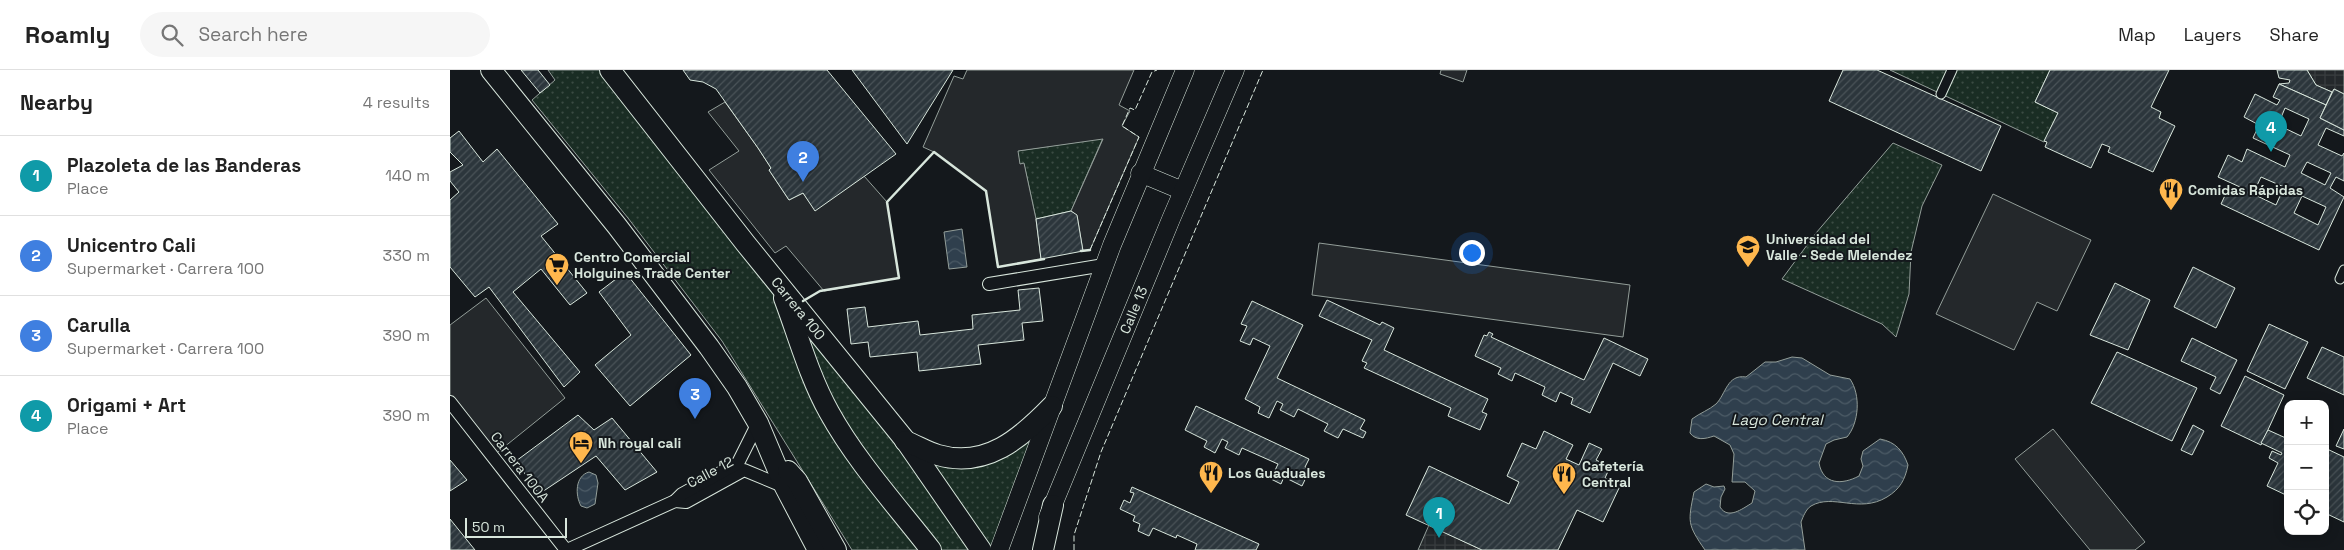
<!DOCTYPE html>
<html lang="en">
<head>
<meta charset="utf-8">
<style>
	:root { --surface:#fff; --page:#f6f6f6; --text:#222; --muted:#767676; --line:#e0e0e0; --accent:#856535 }
	body { margin:0; font-family:"Space Grotesk",sans-serif; background:var(--page); color:var(--text) }
	.controls { position:absolute; right:15px; bottom:15px; display:grid; overflow:hidden; border-radius:10px; box-shadow:0 2px 12px #0003 }
	.controls button { width:45px; height:45px; display:grid; place-items:center; padding:0; border:0; border-bottom:1px solid var(--line); background:var(--surface); color:var(--text); font:25px sans-serif }
	.scale { position:absolute; left:15px; bottom:12px; width:102px; box-sizing:border-box; padding-left:5px; border:2px solid #d8e6dc; border-top:0; font-size:14px; line-height:18px; white-space:nowrap; color:#d8e6dc; -webkit-text-stroke:4px #14181c; paint-order:stroke }
	.you { position:absolute; left:1021px; top:182px; width:18px; height:18px; margin:-12px; border:4px solid #fff; border-radius:50%; background:#1a73e8; box-shadow:0 0 0 8px #1a73e833 }
	.badge { display:grid; place-items:center; width:32px; height:32px; border-radius:50%; background:var(--accent); color:#fff; font-size:16px; font-weight:700 }
	.pin { position:absolute; translate:-50% -41px; filter:drop-shadow(0 1px 2px #0008) }
	.pin::after { content:''; position:absolute; top:26px; width:18px; height:15px; background:inherit; clip-path:polygon(0 0,100% 0,50% 100%) }
	.list { margin:0; padding:0; list-style:none }
	h2 { display:flex; justify-content:space-between; align-items:center; height:65px; margin:0; padding:0 20px; font-size:21px }
	h2 small { font-size:16px; font-weight:400; color:var(--muted) }
	.list li { display:grid; grid-template-columns:32px 1fr auto; gap:15px; align-items:center; box-sizing:border-box; height:80px; padding:0 20px; border-top:1px solid var(--line) }
	.list b { display:block; font-size:19px; white-space:nowrap }
	.list p { margin:0; font-size:16px; white-space:nowrap; color:var(--muted) }
	.list em { font-size:16px; font-style:normal; color:var(--muted) }
	.icon { flex:none; width:28px; height:28px; fill:none; stroke:currentColor; stroke-width:2; stroke-linecap:round; stroke-linejoin:round }
	.map { position:relative; flex:none; width:1894px; height:480px; overflow:hidden }
	header { display:flex; align-items:center; gap:30px; box-sizing:border-box; height:70px; padding:0 25px; background:var(--surface); border-bottom:1px solid var(--line) }
	header strong { font-size:24px }
	nav { display:flex; gap:28px; margin-inline-start:auto; font-size:18px }
	.search { width:350px; height:45px; background:var(--page); display:flex; align-items:center; gap:12px; box-sizing:border-box; padding:0 18px; border-radius:28px; color:var(--muted); font-size:19px }
	main { display:flex }
	aside { flex:1; background:var(--surface) }
	.map>svg:first-child { display:block }
	.grass { fill:url(#grass-dots); stroke:#939e99 }
	.parking { fill:#24282b; stroke:#939e99 }
	.plaza { fill:url(#plaza-grid); stroke:#939e99 }
	.water { fill:url(#water-waves); stroke:#939e99 }
	.building { fill:url(#building-hatch); stroke:#d8e6dc; fill-rule:evenodd }
	.lines { fill:none; stroke-linecap:round; stroke-linejoin:round }
	.pedestrian-casing { stroke:#d8e6dc; stroke-width:11 }
	.minor-casing { stroke:#d8e6dc; stroke-width:14 }
	.secondary-casing { stroke:#d8e6dc; stroke-width:19 }
	.primary-casing { stroke:#d8e6dc; stroke-width:22 }
	.pedestrian { stroke:#14181c; stroke-width:9 }
	.minor { stroke:#14181c; stroke-width:12 }
	.secondary { stroke:#14181c; stroke-width:18 }
	.primary { stroke:#14181c; stroke-width:20 }
	.fence { stroke:#d8e6dc; stroke-width:1; stroke-dasharray:6 2.5; stroke-linecap:butt }
	.wall { stroke:#d8e6dc; stroke-width:2.5 }
	.labels { text-anchor:middle; stroke-width:4; stroke-linejoin:round; paint-order:stroke }
	.poi-label { font-size:14px; font-weight:bold; fill:#d8e6dc; stroke:#14181c; text-anchor:start }
	.street-label { font-size:14px; fill:#d8e6dc; stroke:#14181c }
	.water-label { font-size:15px; font-style:italic; fill:#d8e6dc; stroke:#14181c }
</style>
</head>
<body>
<header>
<strong>Roamly</strong>
<div class="search"><svg class="icon" aria-label="search" viewBox="0 0 24 24"><circle cx="10" cy="10" r="6"/><path d="M15 15l6 6"/></svg>Search here</div>
<nav><a>Map</a><a>Layers</a><a>Share</a></nav>
</header>
<main>
<aside>
<h2>Nearby<small>4 results</small></h2>
<ul class="list">
<li><span class="badge" style="background:#0f9aa8">1</span><div><b>Plazoleta de las Banderas</b><p>Place</p></div><em>140 m</em></li>
<li><span class="badge" style="background:#3f7fe0">2</span><div><b>Unicentro Cali</b><p>Supermarket · Carrera 100</p></div><em>330 m</em></li>
<li><span class="badge" style="background:#3f7fe0">3</span><div><b>Carulla</b><p>Supermarket · Carrera 100</p></div><em>390 m</em></li>
<li><span class="badge" style="background:#0f9aa8">4</span><div><b>Origami + Art</b><p>Place</p></div><em>390 m</em></li>
</ul>
</aside>
<div class="map">
<svg width="1894" height="480" viewBox="0 0 1894 480">
	<defs>
		<pattern id="grass-dots" width="8" height="8" patternUnits="userSpaceOnUse" patternTransform="scale(1.25)"><rect width="8" height="8" fill="#1a2d24"/><path d="M2 2h.1M6 6h.1" fill="none" stroke="#3b4b43" stroke-width="1.8" stroke-linecap="round"/></pattern>
		<pattern id="plaza-grid" width="8" height="8" patternUnits="userSpaceOnUse" patternTransform="scale(1.25)"><rect width="8" height="8" fill="#24282b"/><path d="M0 4h8M4 0v8" fill="none" stroke="#393d3f"/></pattern>
		<pattern id="water-waves" width="16" height="10" patternUnits="userSpaceOnUse" patternTransform="scale(1.25)"><rect width="16" height="10" fill="#2f3f4d"/><path d="M0 5q4-4 8 0t8 0" fill="none" stroke="#4c5b66"/></pattern>
		<pattern id="building-hatch" width="6" height="6" patternUnits="userSpaceOnUse" patternTransform="scale(1.25)"><rect width="6" height="6" fill="#2c363c"/><path d="M-1 1l2-2M0 6l6-6M5 7l2-2" fill="none" stroke="#4a5358"/></pattern>
	</defs>
	<rect width="100%" height="100%" fill="#14181c"/>
	<g class="grass">
		<path d="M98,0H160L455,371L532,387L602,336L549,480H402L272,271L178,148L82,30L105,10Z"/>
		<path d="M1440,0H1600L1585,32L1608,43L1594,72Z"/>
		<path d="M653,68L621,141L586,149L574,94L570,95L567,81Z"/>
		<path d="M1443,73L1492,95L1472,136L1461,182L1459,224L1446,267L1432,254L1332,209L1366,163Z"/>
	</g>
	<g class="parking">
		<path d="M517,0H684L669,35L680,41L672,56L689,67L640,180L633,181L627,146L621,141L653,69L568,81L570,94L574,93L586,149L591,189L548,197L536,121L484,82L473,77L504,6L513,9Z"/>
		<path d="M991,0H1017L1013,12L990,4Z"/>
		<path d="M275,32L308,78L321,98L319,100L339,130L353,123L365,140L414,106L437,132L449,208L374,221L336,176L325,183L259,100L289,81L258,42Z"/>
		<path d="M1543,124L1641,170L1607,241L1587,232L1564,280L1486,244Z"/>
		<path d="M869,173L1180,215L1173,267L862,225Z"/>
		<path d="M36,228L115,328L43,386L0,332V255Z"/>
		<path d="M1603,359L1695,472L1685,480H1640L1565,389Z"/>
	</g>
	<g class="plaza">
		<path d="M1857,0H1894V24L1884,19L1882,22L1866,15Z"/>
		<path d="M979,455L1032,480H968Z"/>
	</g>
	<g class="water">
		<path d="M512,159L517,197L499,199L494,162Z"/>
		<path d="M1342,287L1352,288L1380,305L1400,309C1411,325 1409,353 1397,367L1384,370L1376,374L1369,393C1373,415 1392,415 1409,406L1413,396L1411,389L1413,381L1430,369C1446,372 1453,381 1458,395C1455,410 1450,419 1437,427C1409,444 1383,423 1361,436C1356,439 1353,447 1351,452L1355,480H1255C1237,454 1238,452 1244,422L1256,414L1264,417L1274,416L1275,419L1271,427L1270,437C1278,450 1292,439 1302,433L1305,421L1295,412H1282L1284,384L1280,375L1264,366C1255,369 1246,371 1240,363L1242,349C1250,343 1259,340 1266,334C1276,324 1277,304 1296,307L1315,292H1326Z"/>
		<path d="M139,402L146,405L148,413L145,434L137,438L131,436C125,425 125,406 139,402Z"/>
	</g>
	<g class="building">
		<path d="M71,0H88L100,15L90,23Z"/>
		<path d="M233,0H377L446,84L365,141L353,123L339,130L319,100L321,98L308,78L266,19L253,12L240,10Z"/>
		<path d="M402,0H503L457,74Z"/>
		<path d="M1393,0H1427L1551,56L1531,101L1379,31Z"/>
		<path d="M1600,0H1719L1701,37L1711,42L1709,48L1725,56L1703,102L1658,82L1660,77L1652,74L1641,98L1595,77L1597,72L1594,71L1608,43L1585,32Z"/>
		<path d="M1827,0H1857L1866,15L1882,22L1876,35L1829,14L1839,13L1840,10L1829,8Z"/>
		<path d="M1829,14L1876,35L1870,48L1894,60V66L1876,58L1868,75L1892,86L1894,83V111L1886,107L1880,118L1894,127L1869,180L1771,134L1779,117L1788,122L1790,117L1768,107L1778,85L1792,92L1797,79L1835,97L1840,85L1803,68L1809,55L1794,47L1805,24L1827,35L1830,30L1823,27ZM1835,38L1859,49L1851,66L1828,55ZM1857,92L1881,103L1875,115L1851,103ZM1811,107L1834,117L1826,135L1803,124ZM1852,126L1876,137L1868,155L1844,143Z"/>
		<path d="M1884,19L1894,24V60L1870,48Z"/>
		<path d="M9,61L33,92L47,79L108,154L91,166L137,223L120,235L91,199L63,222L130,302L114,317L39,217L25,227L0,197V130L9,122L0,111V102L13,95L0,82V68Z"/>
		<path d="M621,141L627,145L633,181L591,189L586,149Z"/>
		<path d="M1743,197L1785,218L1766,258L1724,237Z"/>
		<path d="M175,202L241,285L180,336L145,295L181,265L149,222Z"/>
		<path d="M1665,213L1700,230L1678,280L1640,265Z"/>
		<path d="M589,218L593,251L572,253L574,270L528,275L531,294L469,301L467,282L420,287L418,272L401,274L397,239L415,237L418,257L468,251L470,265L523,259L522,245L570,240L568,220Z"/>
		<path d="M877,230L930,255L932,252L944,258L934,280L1038,329L1032,342L1037,344L1030,360L998,346L1001,338L914,298L917,293L912,291L922,270L869,246Z"/>
		<path d="M802,231L853,255L827,308L915,350L910,359L916,362L913,368L893,359L888,368L874,361L878,354L848,339L844,347L830,340L833,334L827,331L819,348L808,343L810,337L795,329L820,276L803,268L800,275L790,271L797,256L791,254Z"/>
		<path d="M1819,254L1858,272L1835,319L1797,301Z"/>
		<path d="M1039,262L1043,264L1041,267L1134,310L1154,268L1198,289L1190,306L1163,293L1140,343L1121,334L1123,328L1110,322L1106,332L1092,325L1095,317L1065,303L1062,311L1048,304L1051,298L1025,286L1034,265L1037,266Z"/>
		<path d="M1742,268L1787,290L1770,324L1760,319L1766,307L1731,291Z"/>
		<path d="M1872,277L1894,287V325L1857,308Z"/>
		<path d="M1667,282L1747,318L1722,371L1641,333Z"/>
		<path d="M1795,306L1834,325L1811,375L1771,356Z"/>
		<path d="M746,336L859,389L855,397L860,399L852,416L834,407L831,414L821,409L828,394L792,378L789,385L775,378L778,372L772,369L765,383L754,377L757,371L735,360Z"/>
		<path d="M128,345L144,360L162,348L207,402L175,420L146,386L89,424L66,391Z"/>
		<path d="M1743,355L1754,361L1742,385L1731,380Z"/>
		<path d="M1894,359V379L1886,376Z"/>
		<path d="M1818,360L1838,369V426L1817,416L1828,393L1819,388L1822,381L1831,385L1832,383L1811,373Z"/>
		<path d="M1094,361L1123,375L1116,389L1129,395L1139,373L1152,379L1146,390L1160,397L1155,408L1170,416L1153,452L1127,440L1108,480H1032L956,445L979,396L1059,434L1069,412L1057,406L1072,373L1086,379Z"/>
		<path d="M1875,378L1894,387V452L1875,443Z"/>
		<path d="M0,390L17,410L0,421Z"/>
		<path d="M682,417L809,474L806,480H745L747,474L727,465L726,468L703,458L699,466L688,461L690,454L683,451L685,446L670,439L674,430L680,433L684,423L680,422Z"/>
		<path d="M0,449L25,480H0Z"/>
	</g>
	<g class="lines">
		<defs>
			<g id="pedestrian">
				<path d="M1491,24L1502,0"/>
				<path d="M1890,209L1894,200"/>
			</g>
			<g id="minor">
				<path d="M539,214L654,195"/>
				<path d="M0,332L116,480"/>
				<path d="M225,431L236,432L294,400L335,417"/>
				<path d="M117,480L225,431L232,424L288,393L308,353"/>
			</g>
			<g id="secondary">
				<path d="M690,103L733,121"/>
				<path id="s1" d="M598,447L721,149L785,0"/>
				<path d="M549,480L662,175L735,0"/>
			</g>
			<g id="primary">
				<path d="M41,0L167,156L259,277L287,317L308,353L335,417L368,480"/>
				<path id="s2" d="M160,0L296,174L455,370L531,480"/>
				<path d="M334,228C348,265 359,306 379,342C406,391 446,435 481,480"/>
				<path d="M455,371C466,375 477,382 488,385C536,399 571,368 602,336"/>
				<path d="M338,401L347,411L386,480"/>
				<path d="M593,480L603,435"/>
			</g>
		</defs>
		<use href="#pedestrian" class="pedestrian-casing"/>
		<use href="#minor" class="minor-casing"/>
		<use href="#secondary" class="secondary-casing"/>
		<use href="#primary" class="primary-casing"/>
		<use href="#pedestrian" class="pedestrian"/>
		<use href="#minor" class="minor"/>
		<use href="#secondary" class="secondary"/>
		<use href="#primary" class="primary"/>
		<g class="fence">
			<path d="M640,180L689,67L672,56L680,38L685,40L702,2L707,0"/>
			<path d="M624,480V465L651,382L813,0"/>
		</g>
		<g class="wall">
			<path d="M631,181L640,180"/>
			<path d="M353,231L370,221L449,208L437,132L484,82L536,121L548,197L594,189"/>
		</g>
	</g>
	<defs>
		<symbol id="restaurant-pin" viewBox="-11 -11 22 30"><path d="M0 17L-7.5 6A9.5 9.5 0 1 1 7.5 6Z" fill="#ffb74d" stroke="#14181c"/><path d="M-5-6h1v4h1v-4h1v4h1v-4h1v5L-1.5 .5V6h-2V.5L-5-1ZM5-6V6H3V1.5H1.5Q1.5-4 5-6Z" fill="#111"/></symbol>
		<symbol id="university-pin" viewBox="-11 -11 22 30"><path d="M0 17L-7.5 6A9.5 9.5 0 1 1 7.5 6Z" fill="#ffb74d" stroke="#14181c"/><path d="M0-5L7-2L0 1L-7-2ZM-4 1L0 2.5L4 1V4Q0 6-4 4Z" fill="#111"/></symbol>
		<symbol id="supermarket-pin" viewBox="-11 -11 22 30"><path d="M0 17L-7.5 6A9.5 9.5 0 1 1 7.5 6Z" fill="#ffb74d" stroke="#14181c"/><path d="M-6-5.5h2.5l.6 2H6L4.5 2H-2.5L-4.4-4H-6ZM-1.5 3.2a1.3 1.3 0 1 0 .1 0ZM3 3.2a1.3 1.3 0 1 0 .1 0Z" fill="#111"/></symbol>
		<symbol id="hotel-pin" viewBox="-11 -11 22 30"><path d="M0 17L-7.5 6A9.5 9.5 0 1 1 7.5 6Z" fill="#ffb74d" stroke="#14181c"/><path d="M-6-4.5h1.5V1H6V5H4.5V3h-9V5H-6ZM-4 0a1.8 1.8 0 1 1 3.6 0ZM.5 0V-2.5h3Q6-2.5 6 0Z" fill="#111"/></symbol>
	</defs>
	<g fill-rule="evenodd">
		<use href="#restaurant-pin" x="1707" y="106" width="28" height="38"/>
		<use href="#university-pin" x="1284" y="163" width="28" height="38"/>
		<use href="#supermarket-pin" x="93" y="181" width="28" height="38"/>
		<use href="#hotel-pin" x="117" y="359" width="28" height="38"/>
		<use href="#restaurant-pin" x="747" y="389" width="28" height="38"/>
		<use href="#restaurant-pin" x="1100" y="390" width="28" height="38"/>
	</g>
	<g class="labels">
		<g class="poi-label">
			<text x="1738" y="125">Comidas Rápidas</text>
			<text x="1316" y="174">Universidad del<tspan x="1316" dy="16">Valle - Sede Melendez</tspan></text>
			<text x="124" y="192">Centro Comercial<tspan x="124" dy="16">Holguines Trade Center</tspan></text>
			<text x="148" y="378">Nh royal cali</text>
			<text x="1132" y="401">Cafetería<tspan x="1132" dy="16">Central</tspan></text>
			<text x="778" y="408">Los Guaduales</text>
		</g>
		<g class="street-label">
			<text dy="5" stroke="none"><textPath href="#s2" startOffset="304">Carrera 100</textPath></text>
			<text dy="5" stroke="none"><textPath href="#s1" startOffset="224">Calle 13</textPath></text>
			<text transform="translate(70 397) rotate(52)" y="5">Carrera 100A</text>
			<text transform="translate(260 402) rotate(-28)" y="5">Calle 12</text>
		</g>
		<g class="water-label">
			<text x="1327" y="355">Lago Central</text>
		</g>
	</g>
</svg>
<div class="controls">
<button>+</button>
<button>−</button>
<button><svg class="icon" aria-label="locate" viewBox="0 0 24 24"><circle cx="12" cy="12" r="6"/><path d="M12 2v4M12 18v4M2 12h4M18 12h4"/></svg></button>
</div>
<div class="scale">50 m</div>
<div class="you"></div>
<div class="pin badge" style="left:989px;top:468px;background:#0f9aa8">1</div>
<div class="pin badge" style="left:353px;top:112px;background:#3f7fe0">2</div>
<div class="pin badge" style="left:245px;top:349px;background:#3f7fe0">3</div>
<div class="pin badge" style="left:1821px;top:82px;background:#0f9aa8">4</div>
</div>
</main>
</body>
</html>
